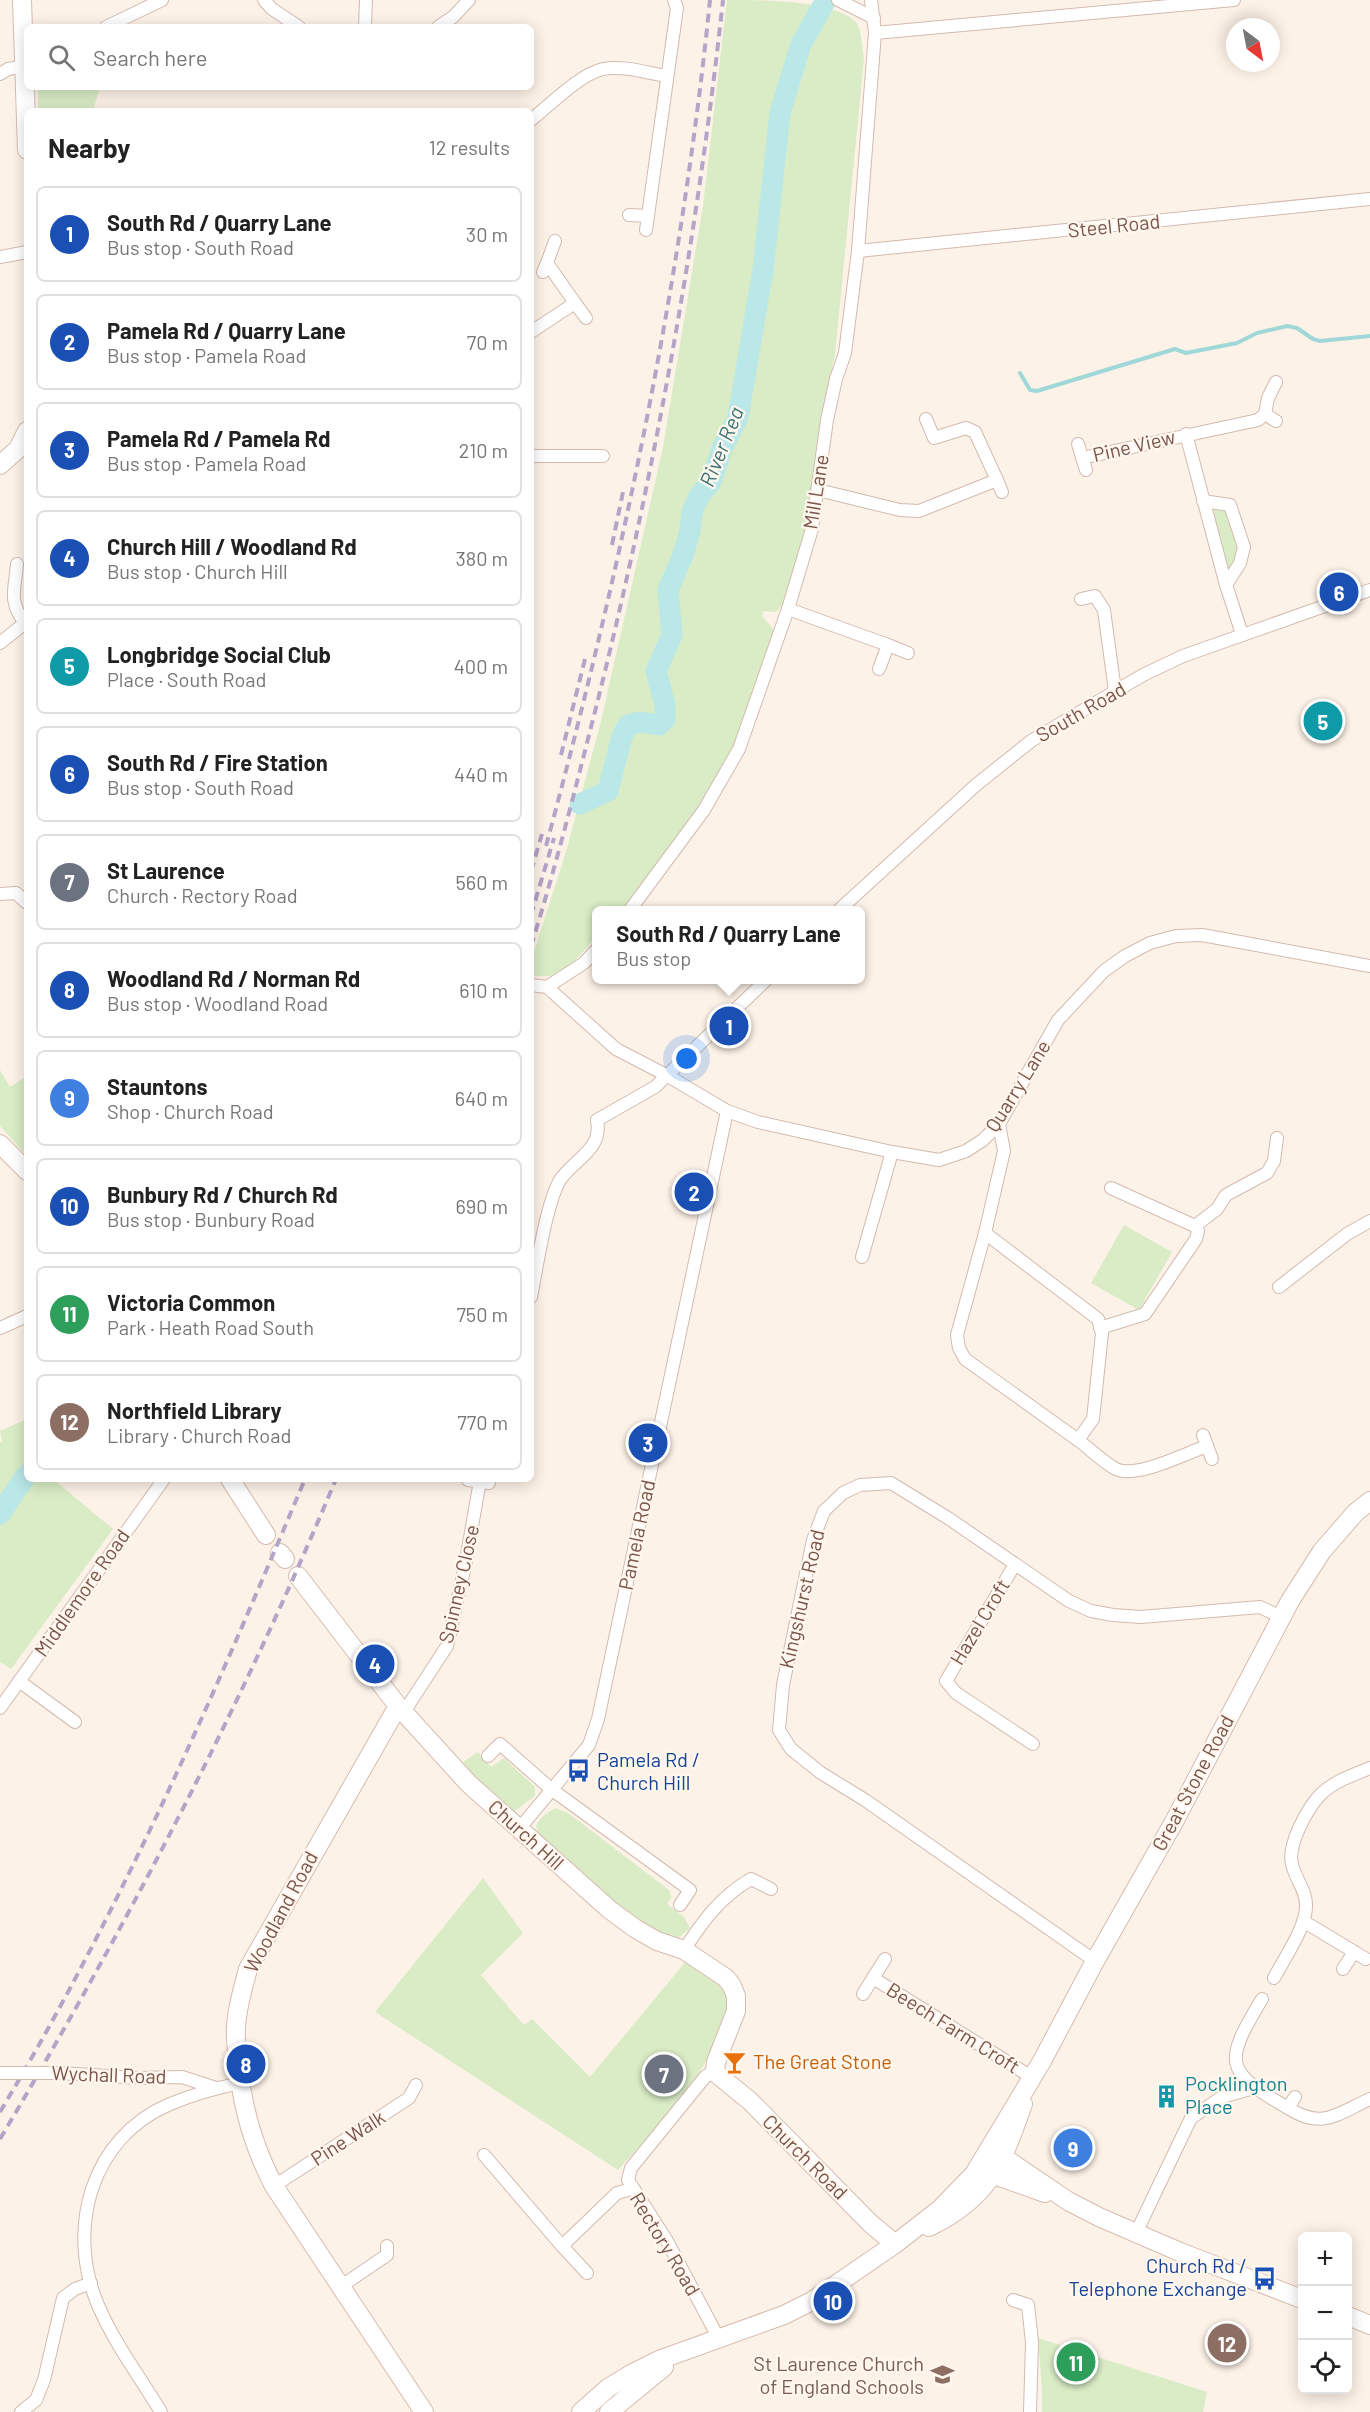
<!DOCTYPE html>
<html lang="en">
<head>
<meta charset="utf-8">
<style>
	:root { --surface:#fff; --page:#f6f6f6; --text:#222; --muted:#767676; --line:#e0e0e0; --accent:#b45309 }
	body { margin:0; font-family:Barlow,sans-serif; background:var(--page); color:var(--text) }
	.controls { position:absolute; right:18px; bottom:18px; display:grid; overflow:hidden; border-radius:9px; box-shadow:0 3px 15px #0003 }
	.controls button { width:54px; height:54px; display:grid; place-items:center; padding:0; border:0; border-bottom:2px solid var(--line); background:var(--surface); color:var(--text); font:30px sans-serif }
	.compass { position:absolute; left:1226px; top:18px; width:54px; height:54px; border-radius:50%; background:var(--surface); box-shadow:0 3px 15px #0003; rotate:148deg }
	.you { position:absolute; left:687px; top:1059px; width:21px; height:21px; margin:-15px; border:4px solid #fff; border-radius:50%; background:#1a73e8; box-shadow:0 0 0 9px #1a73e833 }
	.badge { display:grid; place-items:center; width:39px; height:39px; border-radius:50%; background:var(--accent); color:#fff; font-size:20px; font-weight:700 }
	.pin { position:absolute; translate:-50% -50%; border:3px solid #fff; box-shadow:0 2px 6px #0006 }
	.popup { position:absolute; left:592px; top:906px; width:273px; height:78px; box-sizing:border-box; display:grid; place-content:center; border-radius:9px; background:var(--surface); filter:drop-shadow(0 2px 4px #0005); font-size:20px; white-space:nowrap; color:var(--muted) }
	.popup b { font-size:22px; color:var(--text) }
	.popup::after { content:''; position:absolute; left:50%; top:100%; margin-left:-12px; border:12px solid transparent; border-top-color:var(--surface) }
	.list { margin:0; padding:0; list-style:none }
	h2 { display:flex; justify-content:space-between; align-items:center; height:78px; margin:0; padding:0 24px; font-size:26px }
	h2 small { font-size:20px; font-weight:400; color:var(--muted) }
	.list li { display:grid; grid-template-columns:39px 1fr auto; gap:18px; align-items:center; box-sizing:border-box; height:96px; margin:0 12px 12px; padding:0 12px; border:2px solid var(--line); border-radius:9px }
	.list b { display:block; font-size:22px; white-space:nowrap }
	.list p { margin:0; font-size:20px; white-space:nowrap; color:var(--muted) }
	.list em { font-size:20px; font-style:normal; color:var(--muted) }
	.icon { flex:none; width:33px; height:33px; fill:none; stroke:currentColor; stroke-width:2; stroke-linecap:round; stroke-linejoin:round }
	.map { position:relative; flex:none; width:1370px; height:2412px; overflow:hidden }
	.search { position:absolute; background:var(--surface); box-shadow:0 3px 15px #0003; left:24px; top:24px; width:510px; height:66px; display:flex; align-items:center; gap:15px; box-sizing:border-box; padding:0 21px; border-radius:9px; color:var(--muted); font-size:22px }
	.panel { position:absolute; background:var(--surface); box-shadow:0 3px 15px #0003; left:24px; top:108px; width:510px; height:1374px; border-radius:9px }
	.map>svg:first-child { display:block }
	.green { fill:#d9ecc5 }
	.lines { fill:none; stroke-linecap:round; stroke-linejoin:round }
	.stream { stroke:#a0d8da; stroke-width:4 }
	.river { stroke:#bae7e8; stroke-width:21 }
	.street-casing { stroke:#d3baaf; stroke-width:14 }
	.secondary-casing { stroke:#d8bbaf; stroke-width:20 }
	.street { stroke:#fff; stroke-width:12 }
	.secondary { stroke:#fff; stroke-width:18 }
	.rail { stroke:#b3a4c8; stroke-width:4; stroke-dasharray:9 6; stroke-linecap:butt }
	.street-bridge-casing { stroke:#d3baaf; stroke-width:14; stroke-linecap:butt }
	.street-bridge { stroke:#fff; stroke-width:12 }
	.labels { text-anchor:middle; stroke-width:4.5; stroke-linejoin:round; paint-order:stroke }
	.street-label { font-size:20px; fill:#79554a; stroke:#fff6ee }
	.transit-label { font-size:20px; fill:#164399; stroke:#fff6ee; text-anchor:start }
	.food-label { font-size:20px; fill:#c56008; stroke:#fff6ee; text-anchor:start }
	.culture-label { font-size:20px; fill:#0d838f; stroke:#fff6ee; text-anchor:start }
	.education-label { font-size:20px; fill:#785e54; stroke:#fff6ee; text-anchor:end }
	.water-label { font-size:21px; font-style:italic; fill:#3a7476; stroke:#fff6ee }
</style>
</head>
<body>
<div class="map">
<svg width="1370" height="2412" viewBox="0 0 1370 2412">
	<rect width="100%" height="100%" fill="#fdf2e7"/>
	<g class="green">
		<path d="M727,0C763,0 834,0 856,22C862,31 862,48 864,59L835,354L819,432L813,499L785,602L776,612L764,611L762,616L774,630L735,746L700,808L621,910H597V936L570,966L550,976H531V961L566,852L601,721L663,447L703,206Z"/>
		<path d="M38,87H100L93,111H38Z"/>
		<path d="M1224,505L1240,547L1231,570L1228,569L1210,507Z"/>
		<path d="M0,1070L10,1087L27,1076V1156L0,1126Z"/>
		<path d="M1124,1225L1172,1252L1139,1310L1091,1283Z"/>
		<path d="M27,1419V1479H53L113,1529L11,1669L0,1662V1443L2,1441L0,1431Z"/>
		<path d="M478,1752L491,1767L504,1758L535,1787V1796L515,1811L496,1802L463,1762Z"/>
		<path d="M555,1808L568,1813L669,1890L671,1898L667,1904L684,1917L690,1928L676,1940L658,1937L616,1909L539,1840L536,1825L544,1815Z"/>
		<path d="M483,1878L523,1933L481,1975L524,2025L532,2019L590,2077L686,1961L724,1987L730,1998L729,2013L708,2058L685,2096L618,2170L375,2012Z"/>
		<path d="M1038,2338L1207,2392L1203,2412H1042V2389Z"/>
	</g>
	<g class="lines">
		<path class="stream" d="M1020,373L1030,390L1037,391L1175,349L1186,353L1237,343L1257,333L1287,326L1297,328L1313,339L1320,341L1370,336"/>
		<g class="river">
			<path d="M580,804L608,791L622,736L628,725L640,722L659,725L665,719V705L656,671L672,635L668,590L683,555L690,531L692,512L699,496L711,482L721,451L738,417L763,270L780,113L801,44L826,0"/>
			<path d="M0,1514L27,1474"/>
		</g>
		<defs>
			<g id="street">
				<path d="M264,0L272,9L299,27"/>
				<path d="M838,0L874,18"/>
				<path d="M106,27L162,0"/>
				<path d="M365,27L366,0"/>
				<path d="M438,27L453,17L469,0"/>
				<path d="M875,33L1234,0"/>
				<path d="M0,74L8,69L27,66"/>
				<path d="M531,120C550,105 580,74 603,69C623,65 647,73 667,76"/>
				<path d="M629,215L648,216"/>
				<path d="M646,230L677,8L674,0"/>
				<path d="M858,251L1370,199"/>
				<path d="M0,257L27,252"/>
				<path d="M547,263L555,241"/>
				<path d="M543,272L547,263L575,303"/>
				<path d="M531,332L575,303L586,318"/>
				<path d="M1265,414L1276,421"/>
				<path d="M1186,434L1226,585L1240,563L1244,547L1230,505L1203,501"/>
				<path d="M1078,444L1086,470"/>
				<path d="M531,456H603"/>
				<path d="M1082,458L1258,420L1265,414L1268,398L1276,382"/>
				<path d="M997,480L1002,492"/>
				<path d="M818,490L900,510L919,511L997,480L975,432L966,428L934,438L926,419"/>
				<path d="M1226,585L1242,634"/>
				<path d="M1081,599L1095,596L1104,610L1115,691"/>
				<path d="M788,609L888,645"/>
				<path d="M0,643L25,623C8,601 15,590 17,564"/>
				<path d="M879,669L888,645L908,653"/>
				<path d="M0,894L16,893L27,903"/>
				<path d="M630,910L704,810L739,749L788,609L812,529L827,420L836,379L845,353L858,251L875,33L871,0"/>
				<path d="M839,910L976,785L1031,741L1143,675L1183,656L1370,590"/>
				<path d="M531,985L547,987L616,1049L668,1076L727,1111L758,1122L892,1152L939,1160L966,1151L983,1140L999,1124L1058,1020L1104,971L1125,956L1150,943L1176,936L1202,935L1370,966"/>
				<path d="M547,987L584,963L597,949"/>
				<path d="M999,1124L1004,1151L985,1233L1098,1319L1102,1333L1093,1419L1078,1440C1090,1449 1103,1462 1116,1469C1136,1479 1186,1453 1207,1446"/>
				<path d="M1195,1226L1217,1209L1226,1195L1267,1173L1274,1161L1277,1138"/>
				<path d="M985,1233L957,1335L959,1348L965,1359L1078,1440"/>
				<path d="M862,1257L892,1152"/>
				<path d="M1279,1287L1347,1234L1370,1221"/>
				<path d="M531,1297C537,1267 546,1204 560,1180C574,1159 603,1150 597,1120L655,1087L766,980"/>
				<path d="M0,1328L27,1316"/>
				<path d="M1100,1328L1145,1314L1196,1239L1198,1231L1195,1226L1111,1188"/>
				<path d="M1203,1435L1212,1459"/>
				<path d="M468,1480L489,1483"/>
				<path d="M1015,1564L946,1681L956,1693L1033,1744"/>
				<path d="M19,1681L75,1722"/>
				<path d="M0,1708L164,1479"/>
				<path d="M404,1712L447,1646L465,1566L480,1481"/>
				<path d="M488,1756L500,1744L551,1789L690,1890L680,1905"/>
				<path d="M519,1829L589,1745L598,1719L727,1111"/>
				<path d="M1303,1921L1366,1959"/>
				<path d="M684,1950C703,1921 720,1897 751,1879L771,1889"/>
				<path d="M885,1959L873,1978L1033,2078"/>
				<path d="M1095,1961L865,1800L821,1773L791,1749L779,1730L783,1685L813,1540L824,1511L843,1493L860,1485L891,1483L948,1518L1069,1601L1091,1611L1113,1615L1141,1617L1260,1607L1281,1617"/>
				<path d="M1343,1969L1354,1952"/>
				<path d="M1274,1978C1284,1959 1306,1927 1306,1907C1307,1891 1295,1879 1292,1864C1287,1845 1308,1807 1321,1794C1334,1781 1354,1775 1370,1768"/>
				<path d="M863,1994L873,1978"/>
				<path d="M1262,1999C1224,2062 1223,2071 1288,2108L1295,2097"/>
				<path d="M715,2070L705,2077L631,2168L628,2180L667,2241L719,2339"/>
				<path d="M60,2073L138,2078L182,2077L216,2088"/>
				<path d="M1288,2108C1322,2130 1337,2114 1370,2099"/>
				<path d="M484,2155L562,2246"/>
				<path d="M274,2186L409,2098L416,2085"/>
				<path d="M1136,2233L1191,2118L1222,2097L1254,2088"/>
				<path d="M587,2273L562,2246L617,2193L632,2189"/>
				<path d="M340,2287L387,2255V2246"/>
				<path d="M1013,2300L1028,2305L1032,2342L1030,2412"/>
				<path d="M21,2412L36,2400L44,2380L63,2298L75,2289L91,2283"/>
				<path d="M161,2412C140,2377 114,2343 98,2305C66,2230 90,2138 170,2104C192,2095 216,2088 240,2083"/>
			</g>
			<g id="secondary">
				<path d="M22,0L27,150"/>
				<path d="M0,465L18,449L27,431"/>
				<path d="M0,1144L27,1171"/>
				<path d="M230,1479L266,1535"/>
				<path d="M280,1553L285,1559"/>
				<path d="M298,1576L398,1706L468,1783L610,1910L636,1929L657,1941L684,1950L726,1978L732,1986L736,1996V2011L716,2062L715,2070L718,2075L750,2101L870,2223L895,2244"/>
				<path d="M398,1706L248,1969C243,1988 237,2007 236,2027C235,2038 237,2049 238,2059C241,2105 253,2146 274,2186L424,2412"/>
				<path d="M985,2158L1003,2157L1068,2201L1099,2217L1180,2252L1302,2299"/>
				<path d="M989,2165L994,2175L1045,2193"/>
				<path d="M929,2227C989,2198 1002,2164 1023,2104"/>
				<path d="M1348,2316L1370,2325"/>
				<path d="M581,2412L608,2388L631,2374L659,2360L784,2315L812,2301L895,2244L940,2209L974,2174L1042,2061L1095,1961L1175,1820L1290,1601L1322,1551L1356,1512L1370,1501"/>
				<path d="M609,2412L664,2367"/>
			</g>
		</defs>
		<use href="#street" class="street-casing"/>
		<use href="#secondary" class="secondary-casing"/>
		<use href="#street" class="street"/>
		<use href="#secondary" class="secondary"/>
		<g class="rail">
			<path d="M612,545L624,487"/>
			<path d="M561,755L585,659"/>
			<path d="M546,846C621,569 681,286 710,0"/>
			<path d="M531,871L542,834"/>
			<path d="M531,915L554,838"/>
			<path d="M531,946C553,876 571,806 589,735C651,494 696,248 723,0"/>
			<path d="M0,2112C121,1910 214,1695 305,1479"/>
			<path d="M0,2139C126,1927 241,1707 336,1479"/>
		</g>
		<defs>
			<path id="street-bridge" d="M0,2073H60"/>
		</defs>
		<use href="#street-bridge" class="street-bridge-casing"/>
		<use href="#street-bridge" class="street-bridge"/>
	</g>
	<defs>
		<symbol id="bus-bare" viewBox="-9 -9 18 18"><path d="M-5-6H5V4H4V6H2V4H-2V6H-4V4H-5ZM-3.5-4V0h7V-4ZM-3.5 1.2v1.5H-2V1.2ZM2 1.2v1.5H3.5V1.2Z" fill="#1a4fb4" stroke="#fff6ee" stroke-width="2.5" paint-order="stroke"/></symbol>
		<symbol id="bar-bare" viewBox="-9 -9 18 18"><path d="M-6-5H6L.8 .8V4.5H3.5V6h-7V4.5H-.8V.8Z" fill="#e8710a" stroke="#fff6ee" stroke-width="2.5" paint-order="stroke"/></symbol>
		<symbol id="building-bare" viewBox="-9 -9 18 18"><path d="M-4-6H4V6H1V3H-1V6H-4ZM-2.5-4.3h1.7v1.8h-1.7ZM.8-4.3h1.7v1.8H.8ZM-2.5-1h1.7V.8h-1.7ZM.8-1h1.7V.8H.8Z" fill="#0f9aa8" stroke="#fff6ee" stroke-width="2.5" paint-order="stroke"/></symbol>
		<symbol id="school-bare" viewBox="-9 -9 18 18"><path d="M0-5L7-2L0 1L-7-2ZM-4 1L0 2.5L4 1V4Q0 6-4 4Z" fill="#8d6e63" stroke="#fff6ee" stroke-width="2.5" paint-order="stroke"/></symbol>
	</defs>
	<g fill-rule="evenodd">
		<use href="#bus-bare" x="562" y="1754" width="33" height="33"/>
		<use href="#bar-bare" x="718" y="2046" width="33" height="33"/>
		<use href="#building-bare" x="1150" y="2080" width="33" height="33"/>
		<use href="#bus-bare" x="1248" y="2262" width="33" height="33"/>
		<use href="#school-bare" x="926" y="2358" width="33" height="33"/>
	</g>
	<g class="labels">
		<g class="street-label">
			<text transform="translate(1114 226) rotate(-6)" y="7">Steel Road</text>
			<text transform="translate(1134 446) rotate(-13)" y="7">Pine View</text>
			<text transform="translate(816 492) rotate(-81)" y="7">Mill Lane</text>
			<text transform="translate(1081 712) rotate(-30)" y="7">South Road</text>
			<text transform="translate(1018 1086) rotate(-58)" y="7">Quarry Lane</text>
			<text transform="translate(637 1535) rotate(-78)" y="7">Pamela Road</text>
			<text transform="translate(459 1584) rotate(-77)" y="7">Spinney Close</text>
			<text transform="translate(82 1593) rotate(-55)" y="7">Middlemore Road</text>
			<text transform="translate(802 1599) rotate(-77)" y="7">Kingshurst Road</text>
			<text transform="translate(980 1622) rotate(-59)" y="7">Hazel Croft</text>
			<text transform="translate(1193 1783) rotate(-62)" y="7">Great Stone Road</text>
			<text transform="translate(526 1835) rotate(42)" y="7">Church Hill</text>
			<text transform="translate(281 1912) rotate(-62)" y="7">Woodland Road</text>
			<text transform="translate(953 2028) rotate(32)" y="7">Beech Farm Croft</text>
			<text transform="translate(109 2075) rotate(2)" y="7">Wychall Road</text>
			<text transform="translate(348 2138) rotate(-33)" y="7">Pine Walk</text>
			<text transform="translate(805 2157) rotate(45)" y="7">Church Road</text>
			<text transform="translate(665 2244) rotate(59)" y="7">Rectory Road</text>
		</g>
		<g class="transit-label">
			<text x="597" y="1767">Pamela Rd /<tspan x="597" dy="23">Church Hill</tspan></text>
			<text x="1247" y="2273" text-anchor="end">Church Rd /<tspan x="1247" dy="23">Telephone Exchange</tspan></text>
		</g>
		<g class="food-label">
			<text x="753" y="2069">The Great Stone</text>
		</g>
		<g class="culture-label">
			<text x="1185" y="2091">Pocklington<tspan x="1185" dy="23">Place</tspan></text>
		</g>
		<g class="education-label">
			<text x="924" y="2371">St Laurence Church<tspan x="924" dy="23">of England Schools</tspan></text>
		</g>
		<g class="water-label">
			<text transform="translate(722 447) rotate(-68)" y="7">River Rea</text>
		</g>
	</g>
</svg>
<div class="controls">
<button>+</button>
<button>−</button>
<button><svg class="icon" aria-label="locate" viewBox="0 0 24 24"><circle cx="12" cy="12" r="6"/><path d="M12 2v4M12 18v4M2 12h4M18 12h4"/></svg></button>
</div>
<svg class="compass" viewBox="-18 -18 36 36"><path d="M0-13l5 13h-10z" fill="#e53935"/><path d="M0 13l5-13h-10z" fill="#767676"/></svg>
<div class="you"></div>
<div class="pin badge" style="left:729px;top:1026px;background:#1a4fb4">1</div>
<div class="popup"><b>South Rd / Quarry Lane</b>Bus stop</div>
<div class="pin badge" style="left:694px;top:1192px;background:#1a4fb4">2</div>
<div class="pin badge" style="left:648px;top:1443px;background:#1a4fb4">3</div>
<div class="pin badge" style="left:375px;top:1664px;background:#1a4fb4">4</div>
<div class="pin badge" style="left:1323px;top:721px;background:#0f9aa8">5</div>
<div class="pin badge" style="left:1339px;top:592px;background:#1a4fb4">6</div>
<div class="pin badge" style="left:664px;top:2074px;background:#6b7280">7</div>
<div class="pin badge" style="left:246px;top:2064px;background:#1a4fb4">8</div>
<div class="pin badge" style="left:1073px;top:2148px;background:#3f7fe0">9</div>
<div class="pin badge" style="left:833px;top:2301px;background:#1a4fb4">10</div>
<div class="pin badge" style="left:1076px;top:2362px;background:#2e9e5b">11</div>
<div class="pin badge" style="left:1227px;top:2343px;background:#8d6e63">12</div>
<div class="search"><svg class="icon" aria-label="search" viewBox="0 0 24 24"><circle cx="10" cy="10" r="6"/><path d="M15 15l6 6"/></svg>Search here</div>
<section class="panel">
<h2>Nearby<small>12 results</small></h2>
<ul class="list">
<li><span class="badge" style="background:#1a4fb4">1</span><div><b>South Rd / Quarry Lane</b><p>Bus stop · South Road</p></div><em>30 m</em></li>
<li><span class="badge" style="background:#1a4fb4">2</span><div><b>Pamela Rd / Quarry Lane</b><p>Bus stop · Pamela Road</p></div><em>70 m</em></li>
<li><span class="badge" style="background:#1a4fb4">3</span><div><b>Pamela Rd / Pamela Rd</b><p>Bus stop · Pamela Road</p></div><em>210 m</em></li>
<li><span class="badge" style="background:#1a4fb4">4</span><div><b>Church Hill / Woodland Rd</b><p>Bus stop · Church Hill</p></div><em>380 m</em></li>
<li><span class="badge" style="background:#0f9aa8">5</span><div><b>Longbridge Social Club</b><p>Place · South Road</p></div><em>400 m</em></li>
<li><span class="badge" style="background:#1a4fb4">6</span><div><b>South Rd / Fire Station</b><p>Bus stop · South Road</p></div><em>440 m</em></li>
<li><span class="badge" style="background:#6b7280">7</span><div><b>St Laurence</b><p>Church · Rectory Road</p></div><em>560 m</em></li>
<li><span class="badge" style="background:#1a4fb4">8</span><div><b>Woodland Rd / Norman Rd</b><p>Bus stop · Woodland Road</p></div><em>610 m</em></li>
<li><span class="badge" style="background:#3f7fe0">9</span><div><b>Stauntons</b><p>Shop · Church Road</p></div><em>640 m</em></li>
<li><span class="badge" style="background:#1a4fb4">10</span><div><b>Bunbury Rd / Church Rd</b><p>Bus stop · Bunbury Road</p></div><em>690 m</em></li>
<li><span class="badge" style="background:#2e9e5b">11</span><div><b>Victoria Common</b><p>Park · Heath Road South</p></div><em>750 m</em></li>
<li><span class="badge" style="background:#8d6e63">12</span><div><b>Northfield Library</b><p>Library · Church Road</p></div><em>770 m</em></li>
</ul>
</section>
</div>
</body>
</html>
